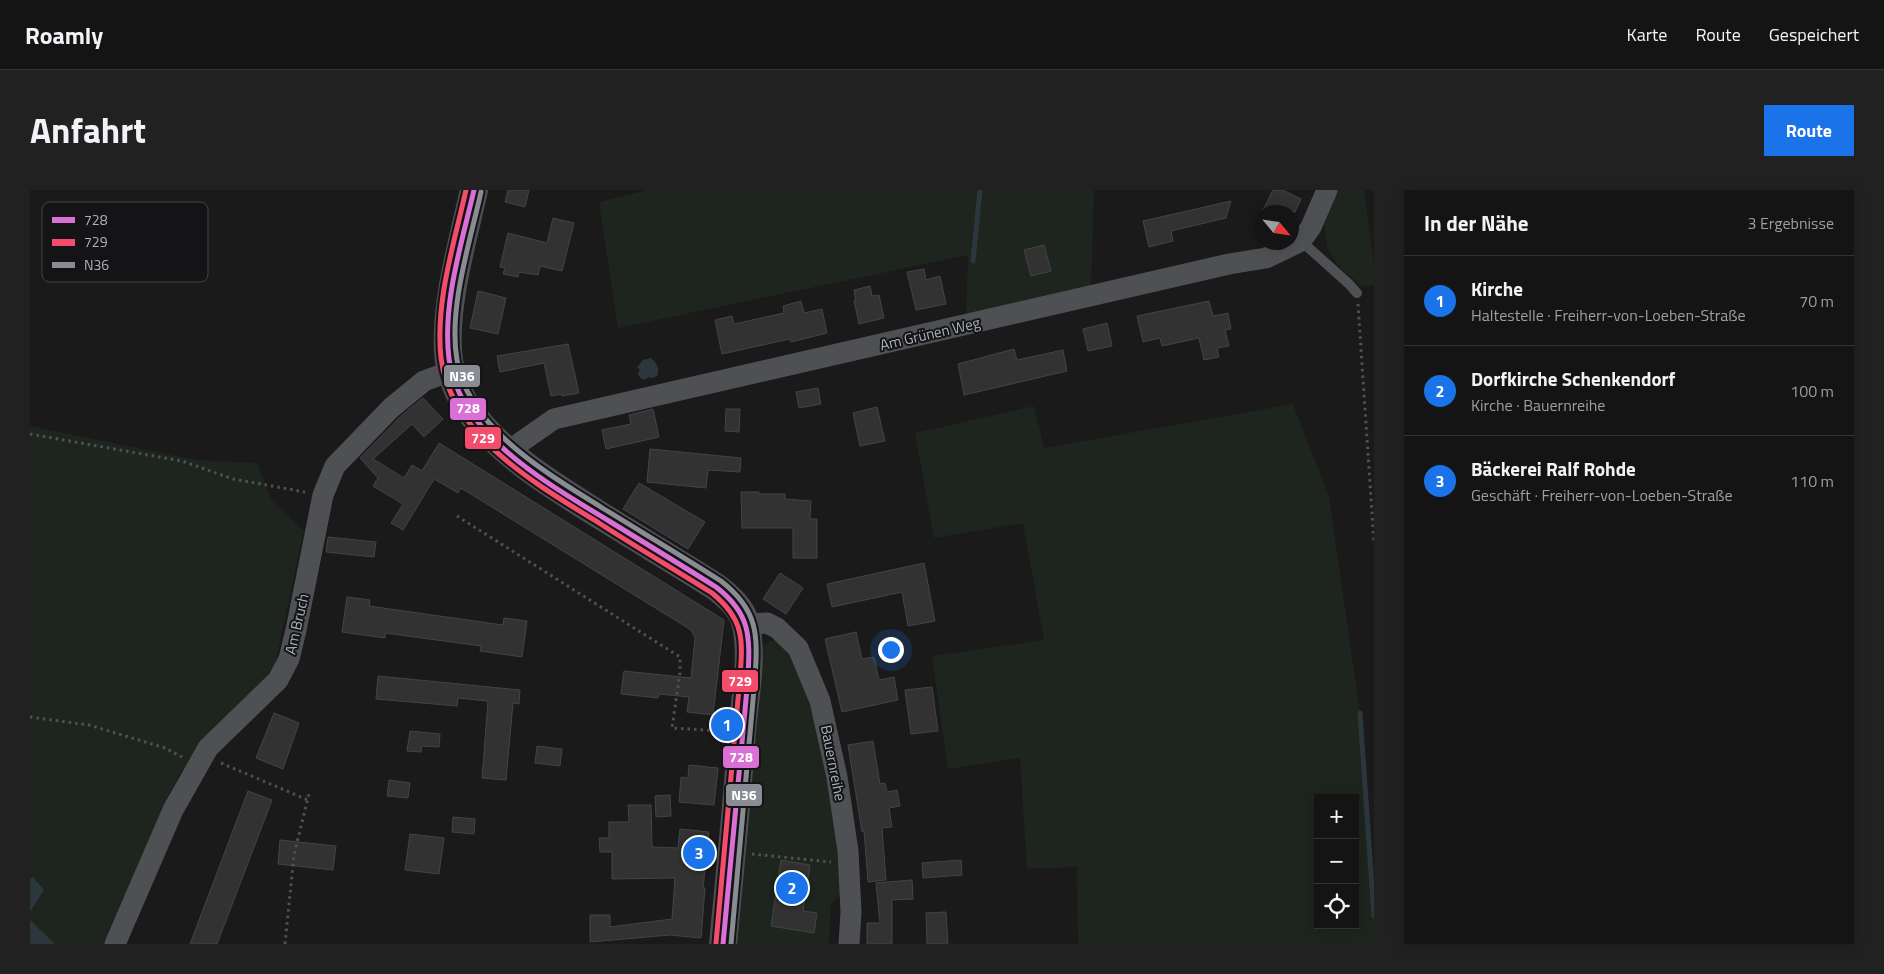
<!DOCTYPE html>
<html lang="de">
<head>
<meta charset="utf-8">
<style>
	:root { --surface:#141414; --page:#212122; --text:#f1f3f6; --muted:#9d9ea0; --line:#333334; --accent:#1a73e8 }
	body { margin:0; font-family:"Titillium Web",sans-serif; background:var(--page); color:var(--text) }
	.controls { position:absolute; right:15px; bottom:15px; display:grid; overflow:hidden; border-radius:0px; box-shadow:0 2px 12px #0003 }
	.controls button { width:45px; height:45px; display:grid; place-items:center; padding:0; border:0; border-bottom:1px solid var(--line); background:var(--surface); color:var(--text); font:25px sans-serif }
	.compass { position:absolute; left:1224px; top:15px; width:45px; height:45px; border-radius:50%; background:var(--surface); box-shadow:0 2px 12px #0003; rotate:119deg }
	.you { position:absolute; left:860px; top:459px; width:18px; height:18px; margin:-12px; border:4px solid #fff; border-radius:50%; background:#1a73e8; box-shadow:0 0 0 8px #1a73e833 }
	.badge { display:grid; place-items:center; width:32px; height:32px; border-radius:50%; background:var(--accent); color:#fff; font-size:16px; font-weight:700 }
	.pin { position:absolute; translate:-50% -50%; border:2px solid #fff; box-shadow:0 1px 5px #0006 }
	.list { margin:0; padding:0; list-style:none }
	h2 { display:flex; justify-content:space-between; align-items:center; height:65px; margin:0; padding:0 20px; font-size:21px }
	h2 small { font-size:16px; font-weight:400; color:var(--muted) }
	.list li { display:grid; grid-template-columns:32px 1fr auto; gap:15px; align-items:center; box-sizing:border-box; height:90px; padding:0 20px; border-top:1px solid var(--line) }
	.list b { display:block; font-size:19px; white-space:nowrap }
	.list p { margin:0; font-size:16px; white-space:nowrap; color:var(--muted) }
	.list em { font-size:16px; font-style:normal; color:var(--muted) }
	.icon { flex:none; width:28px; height:28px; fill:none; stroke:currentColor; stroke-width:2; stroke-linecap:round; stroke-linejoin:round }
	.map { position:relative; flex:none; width:1344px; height:754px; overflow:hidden; border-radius:0px }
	header { display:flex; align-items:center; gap:30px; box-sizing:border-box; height:70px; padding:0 25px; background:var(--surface); border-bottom:1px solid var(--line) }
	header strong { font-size:24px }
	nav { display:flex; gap:28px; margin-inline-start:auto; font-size:18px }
	.intro { display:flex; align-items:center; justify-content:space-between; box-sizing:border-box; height:120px; padding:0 30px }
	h1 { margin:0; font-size:35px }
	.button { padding:12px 22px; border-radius:0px; background:var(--accent); color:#fff; font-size:18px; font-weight:700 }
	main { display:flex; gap:30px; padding:0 30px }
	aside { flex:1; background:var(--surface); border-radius:0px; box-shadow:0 2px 12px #0003 }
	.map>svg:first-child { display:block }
	.green { fill:#1d251e; fill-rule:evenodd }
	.water { fill:#2c373d }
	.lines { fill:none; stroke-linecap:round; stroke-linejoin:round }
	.stream { stroke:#2c373d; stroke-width:5 }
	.building { fill:#323232; stroke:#434446 }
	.path { stroke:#505155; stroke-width:3; stroke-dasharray:2.5 4; stroke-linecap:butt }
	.service { stroke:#4e5053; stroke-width:10 }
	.minor { stroke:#4e5053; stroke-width:21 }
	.secondary { stroke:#4d4e52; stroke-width:28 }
	.bus-1-casing { stroke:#141416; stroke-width:9 }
	.bus-2-casing { stroke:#141416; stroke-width:9 }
	.bus-3-casing { stroke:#141416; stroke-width:9 }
	.bus-1 { stroke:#da70d6; stroke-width:5 }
	.bus-2 { stroke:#f44d6c; stroke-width:5 }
	.bus-3 { stroke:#8a8c93; stroke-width:5 }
	.labels { text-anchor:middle; stroke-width:4; stroke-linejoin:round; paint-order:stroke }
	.street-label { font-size:15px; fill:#abb1bc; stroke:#141416 }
	.key { fill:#141416; stroke:#414348; stroke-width:1 }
	.key-label { font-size:14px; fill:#abb1bc }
	.line-badge { stroke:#141416; stroke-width:2 }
	.badge-label { font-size:14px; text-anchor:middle; font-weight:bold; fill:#fff }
</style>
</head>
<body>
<header>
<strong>Roamly</strong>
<nav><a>Karte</a><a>Route</a><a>Gespeichert</a></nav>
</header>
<div class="intro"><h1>Anfahrt</h1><a class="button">Route</a></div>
<main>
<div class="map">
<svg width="1344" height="754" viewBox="0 0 1344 754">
	<rect width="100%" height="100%" fill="#1a1a1a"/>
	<g class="green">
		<path d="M618,0H1064L1061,99L936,127L938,65L588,138L569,12Z"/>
		<path d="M1304,0H1334L1344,75V95L1331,96L1308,75L1297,56L1293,23Z"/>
		<path d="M1263,214L1299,307L1330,523L1344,726V754H1048L1047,677L997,679L990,568L918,579L902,466L1014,450L993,333L904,348L885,243L1004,216L1014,258ZM1288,608H1325V735H1288Z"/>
		<path d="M0,236L166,270L227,273L242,311L274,341L243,483L196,528L148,586L73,754H25L0,730V722L14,700L4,688L0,689Z"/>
		<path d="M740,451H754L765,463L801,588L812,703L801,714L799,754H704L716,640L721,609L724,575L723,558L730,458Z"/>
	</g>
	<g class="water">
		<path d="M621,168C627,173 630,178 627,186L622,188L618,187L615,190C611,189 609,187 608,183L610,180L607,177L613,170Z"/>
		<path d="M3,687L14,700L0,722V689Z"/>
		<path d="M0,730L25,754H0Z"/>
	</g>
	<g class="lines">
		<g class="stream">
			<path d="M943,71L950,0"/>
			<path d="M1330,523L1344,726"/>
		</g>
	</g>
	<g class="building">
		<path d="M478,0H499L495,17L475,12Z"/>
		<path d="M1243,0H1253L1271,9L1265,22H1232Z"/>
		<path d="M1201,11L1196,28L1141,41L1143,51L1119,57L1113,31Z"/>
		<path d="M523,28L544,33L532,81L510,76L508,85L489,82L488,87L473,84L475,78L470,77L478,43L517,53Z"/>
		<path d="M1014,55L1021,81L1001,86L994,60Z"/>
		<path d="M894,79L896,90L910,86L916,114L886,120L877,82Z"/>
		<path d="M840,96L842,106L849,105L854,128L829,134L824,110H826L824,100Z"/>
		<path d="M448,101L476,108L468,144L440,138Z"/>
		<path d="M771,111L774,123L792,119L797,143L761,152L760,149L692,164L685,130L702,126L704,134L754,123L753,116Z"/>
		<path d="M1179,111L1183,126L1198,123L1201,139L1195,140L1199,156L1187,158L1189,167L1174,170L1169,148L1132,156L1130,148L1113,152L1107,126Z"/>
		<path d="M1077,133L1082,156L1058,161L1053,139Z"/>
		<path d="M538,154L549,203L532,206V204L521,206L514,173L470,182L467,166Z"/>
		<path d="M984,159L987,170L1033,160L1037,181L934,205L928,174Z"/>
		<path d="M788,198L791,214L769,218L766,202Z"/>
		<path d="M393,208L413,229L394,247L382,234L343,269L374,288L382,275L392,281L409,253L694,430L683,525L657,522L659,507L629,504L628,508L591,504L594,481L661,488L665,448L661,440L431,298L428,303L404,289L373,340L361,333L373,314L343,296L348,288L330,268L371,226Z"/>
		<path d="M847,217L855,251L830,256L823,223Z"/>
		<path d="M623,219L629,247L576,259L572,240L601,234L599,225Z"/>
		<path d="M696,219H710L709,242L695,241Z"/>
		<path d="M620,259L711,268L710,282L678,280L676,298L617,292Z"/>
		<path d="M609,293L675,332L658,359L593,319Z"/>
		<path d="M711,302H729V304H755V309L781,311L780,329H787V368H763V338H712Z"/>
		<path d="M298,347L346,352L344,367L296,362Z"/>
		<path d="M894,373L905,431L878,436L872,402L802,417L797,394Z"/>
		<path d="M750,383L773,398L756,424L733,409Z"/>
		<path d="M317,407L340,410L339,416L473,435L474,428L497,431L492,467L450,461L451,456L355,443V448L312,442Z"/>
		<path d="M826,442L832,469L844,467L849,490L864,487L868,510L812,522L795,449Z"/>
		<path d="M348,486L490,500L489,514L483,513L476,590L452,588L458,511L428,508L427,516L346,509Z"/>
		<path d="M902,497L908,541L881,544L875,500Z"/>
		<path d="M244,523L269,533L253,579L226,568Z"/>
		<path d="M380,541L410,544L409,557L392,556L391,562L377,561Z"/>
		<path d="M843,551L850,594L855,593L857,602L867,600L870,616L859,618L862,637L852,638L856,690L838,692L834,641L832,642L818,555Z"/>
		<path d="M507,556L532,559L530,576L505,573Z"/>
		<path d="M659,575L688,578L684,615L649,612L651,587L658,588Z"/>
		<path d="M359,590L380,593L378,608L357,606Z"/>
		<path d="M218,601L242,610L187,754H160Z"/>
		<path d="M640,605L641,626L626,627L625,606Z"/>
		<path d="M598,615H621L622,657L648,658L650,639L679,642L673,698H675L671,748L640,745L560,752V725H580V737L642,729L645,688L582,689V662H570L569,648H579V632H599Z"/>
		<path d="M423,627L445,629L444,644L422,642Z"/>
		<path d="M380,644L414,648L409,684L375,680Z"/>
		<path d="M250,650L306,656L303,680L248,674Z"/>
		<path d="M751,670L780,675L773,721L787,723L784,743L741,736Z"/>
		<path d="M931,670L932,685L893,688L892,673Z"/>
		<path d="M882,690L883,709L862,710V754H837V733H850L846,693Z"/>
		<path d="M916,722L918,754H897L896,723Z"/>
	</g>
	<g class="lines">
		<g class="path">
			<path d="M1328,114L1344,353"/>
			<path d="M0,244L152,271L203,289L275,302"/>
			<path d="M427,326L650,467V483L642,538L691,541"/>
			<path d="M0,527L59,535L135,558L152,567"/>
			<path d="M191,573L278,610"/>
			<path d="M722,664L801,672"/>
			<path d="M255,754L264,665L279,604"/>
		</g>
		<path class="service" d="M1271,51L1319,94L1327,103"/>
		<g class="minor">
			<path d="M480,263L491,252L524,229L1199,74L1236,68L1271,51L1281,37L1297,0"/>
			<path d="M716,434L737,433L747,438L768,458L790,511L807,587L818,661L821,722L819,754"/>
			<path d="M85,754L143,620L178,558L248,490L259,469L266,440L293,305L305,276L361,218L394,191L421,181"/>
		</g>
		<path class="secondary" d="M444,0C433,50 415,111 418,161C419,183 429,207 442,224C475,268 530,300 576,329C613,352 650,374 686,397C699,407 712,418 716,435C723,469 715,507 712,541C707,612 700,683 693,754"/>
		<defs>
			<path id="bus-1" d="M444,0C432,52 412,114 419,169C429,245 520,295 579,331C615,353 651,375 686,397C721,424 720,446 718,488L693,754"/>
			<path id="bus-2" d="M436,0C424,54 405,112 411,168C420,246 509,296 569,333C606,357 644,379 682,403C714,429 713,449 710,487L686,753"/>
			<path id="bus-3" d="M451,2C440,52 418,119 427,170C438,239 520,285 574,319C613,343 652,366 691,391C728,420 728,444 725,488L701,754"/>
		</defs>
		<use href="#bus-1" class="bus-1-casing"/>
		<use href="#bus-2" class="bus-2-casing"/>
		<use href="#bus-3" class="bus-3-casing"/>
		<use href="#bus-1" class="bus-1"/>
		<use href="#bus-2" class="bus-2"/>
		<use href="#bus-3" class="bus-3"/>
	</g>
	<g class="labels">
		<g class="street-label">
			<text transform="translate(900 144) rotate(-13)" y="5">Am Grünen Weg</text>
			<text transform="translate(267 434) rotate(-77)" y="5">Am Bruch</text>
			<text transform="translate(803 573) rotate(79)" y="5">Bauernreihe</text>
		</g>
	</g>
	<rect x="12" y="12" width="166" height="80" rx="8" class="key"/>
	<rect x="22" y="27" width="23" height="6" fill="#da70d6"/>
	<rect x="22" y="49" width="23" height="7" fill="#f44d6c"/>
	<rect x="22" y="72" width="23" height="6" fill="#8a8c93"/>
	<g class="key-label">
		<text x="54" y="35">728</text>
		<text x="54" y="57">729</text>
		<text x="54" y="80">N36</text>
	</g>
	<g class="line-badge">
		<rect x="413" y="174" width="38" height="24" rx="5" fill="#8a8c93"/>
		<rect x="419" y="207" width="38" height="24" rx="5" fill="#da70d6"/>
		<rect x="434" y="236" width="38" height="24" rx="5" fill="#f44d6c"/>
		<rect x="691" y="479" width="38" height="24" rx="5" fill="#f44d6c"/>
		<rect x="692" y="555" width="38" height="24" rx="5" fill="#da70d6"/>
		<rect x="695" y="593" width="38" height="24" rx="5" fill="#8a8c93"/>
	</g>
	<g class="badge-label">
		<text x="432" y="191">N36</text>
		<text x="438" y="223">728</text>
		<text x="453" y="253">729</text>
		<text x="710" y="496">729</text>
		<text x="711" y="572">728</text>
		<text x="714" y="610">N36</text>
	</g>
</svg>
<div class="controls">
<button>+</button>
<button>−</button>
<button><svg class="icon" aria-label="locate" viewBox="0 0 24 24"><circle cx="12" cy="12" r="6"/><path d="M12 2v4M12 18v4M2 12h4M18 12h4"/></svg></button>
</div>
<svg class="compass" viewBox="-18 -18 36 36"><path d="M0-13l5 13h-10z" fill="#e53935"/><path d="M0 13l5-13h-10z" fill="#9d9ea0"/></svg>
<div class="you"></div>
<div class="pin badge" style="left:697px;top:535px">1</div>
<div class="pin badge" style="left:762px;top:698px">2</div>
<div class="pin badge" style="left:669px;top:663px">3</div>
</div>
<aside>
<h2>In der Nähe<small>3 Ergebnisse</small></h2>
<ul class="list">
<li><span class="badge">1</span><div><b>Kirche</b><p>Haltestelle · Freiherr-von-Loeben-Straße</p></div><em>70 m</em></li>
<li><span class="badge">2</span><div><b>Dorfkirche Schenkendorf</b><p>Kirche · Bauernreihe</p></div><em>100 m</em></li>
<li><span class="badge">3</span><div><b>Bäckerei Ralf Rohde</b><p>Geschäft · Freiherr-von-Loeben-Straße</p></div><em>110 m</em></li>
</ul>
</aside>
</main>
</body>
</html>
